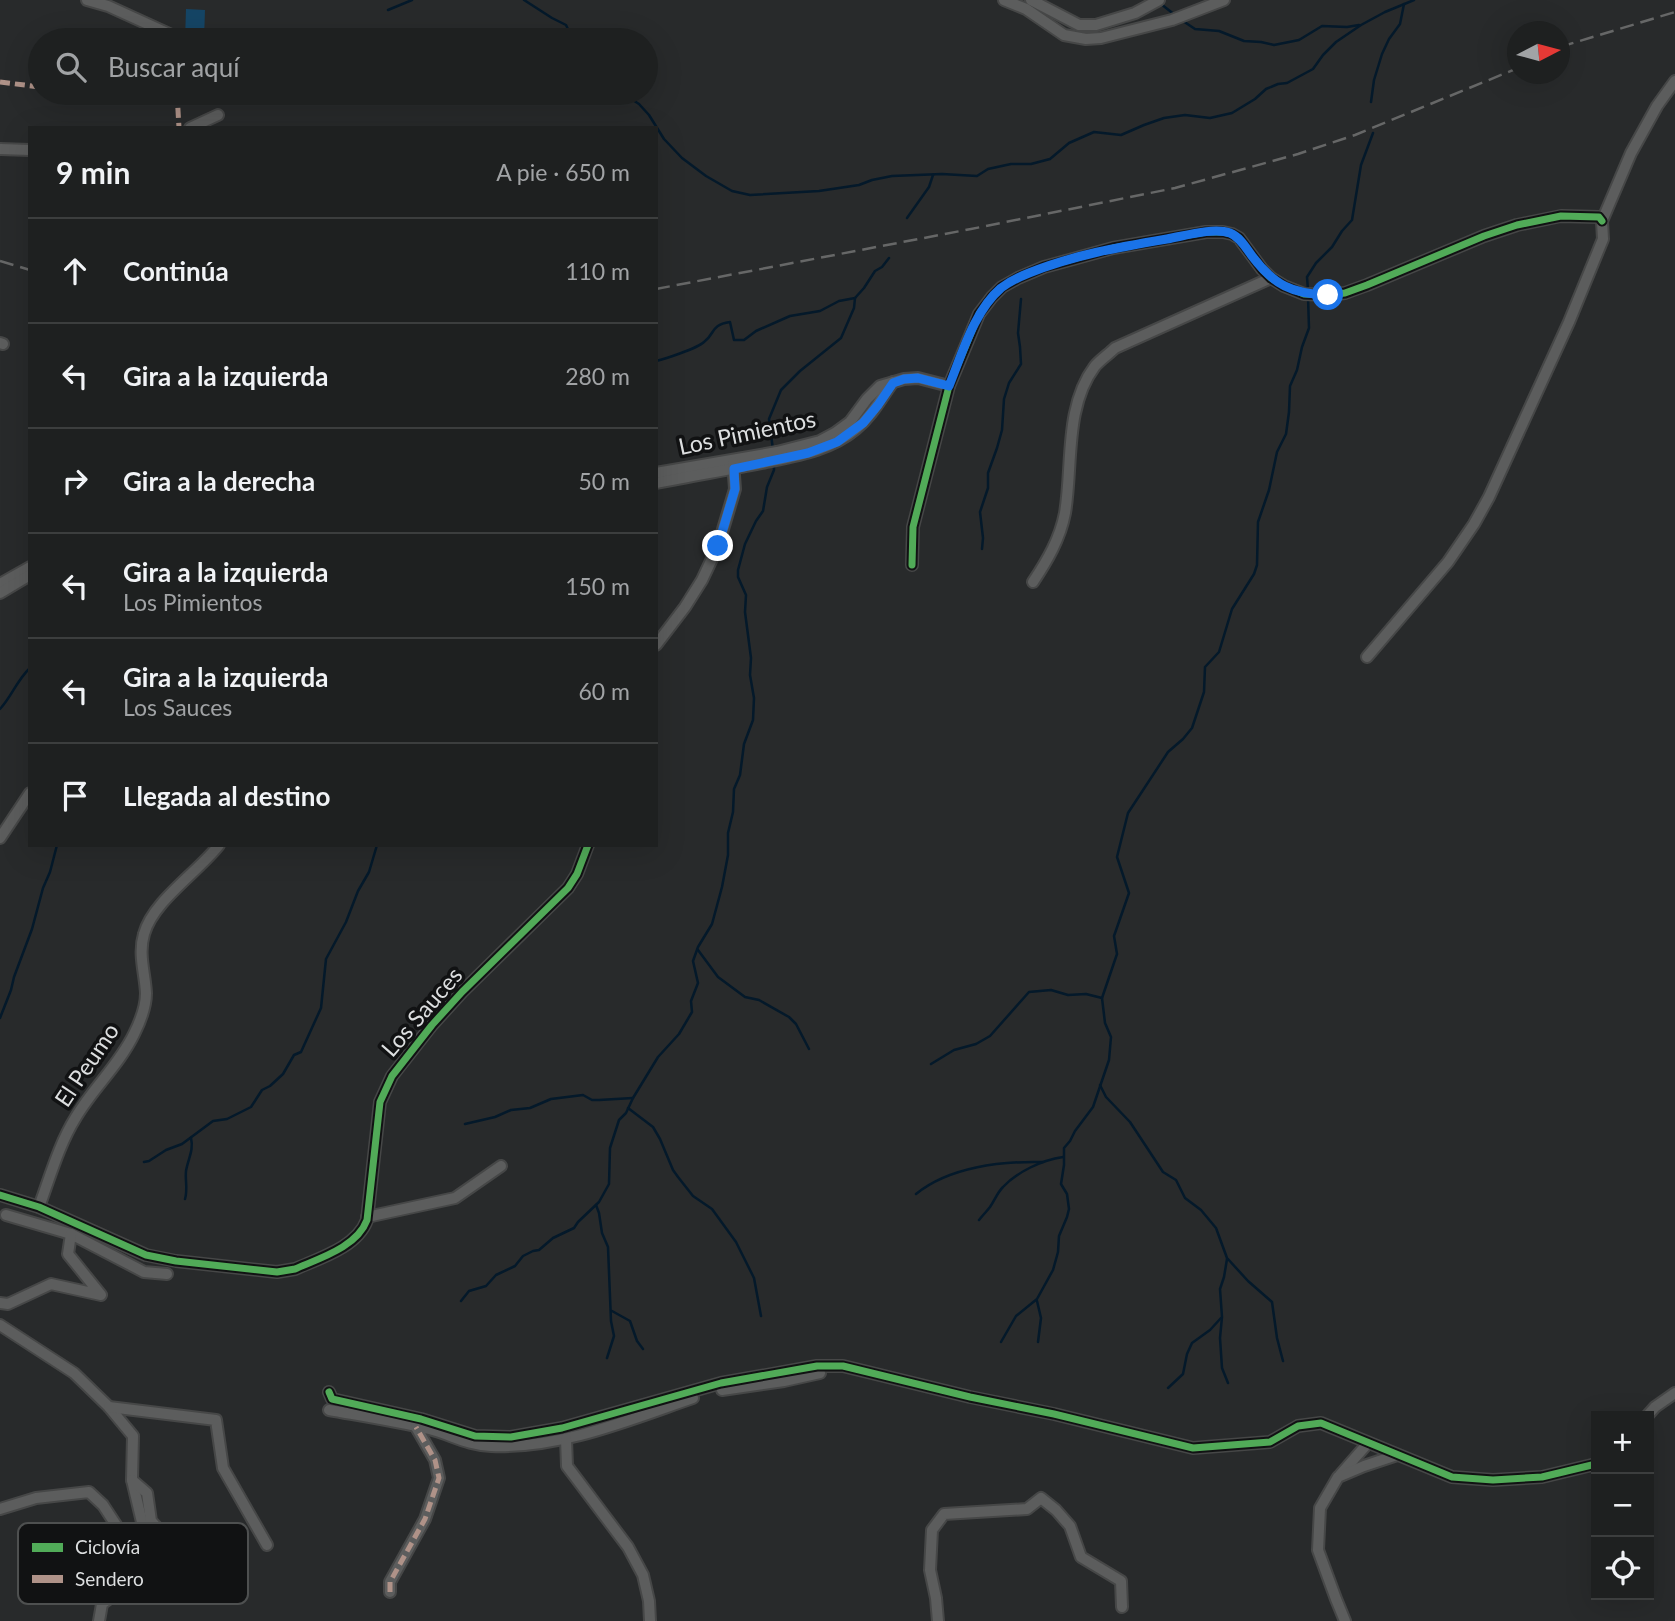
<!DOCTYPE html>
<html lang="es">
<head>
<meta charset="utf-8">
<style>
	:root { --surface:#1e2020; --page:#2b2d2d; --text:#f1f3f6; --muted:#a1a3a5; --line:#3c3e3e }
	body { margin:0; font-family:Lato,sans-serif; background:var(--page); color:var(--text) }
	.controls { position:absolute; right:21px; bottom:21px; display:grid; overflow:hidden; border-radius:0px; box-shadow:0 7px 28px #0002 }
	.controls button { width:63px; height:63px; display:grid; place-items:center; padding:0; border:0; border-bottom:2px solid var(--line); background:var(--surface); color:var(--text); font:35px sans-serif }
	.compass { position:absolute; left:1507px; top:21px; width:63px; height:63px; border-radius:50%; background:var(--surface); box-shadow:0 7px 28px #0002; rotate:84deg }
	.stop { position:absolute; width:21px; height:21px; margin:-16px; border:5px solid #1a73e8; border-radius:50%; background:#fff }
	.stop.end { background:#1a73e8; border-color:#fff; box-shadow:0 2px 7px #0008 }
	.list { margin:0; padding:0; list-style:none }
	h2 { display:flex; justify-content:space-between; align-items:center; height:91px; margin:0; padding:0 28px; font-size:30px }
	h2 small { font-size:23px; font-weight:400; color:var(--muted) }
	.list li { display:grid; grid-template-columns:46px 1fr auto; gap:21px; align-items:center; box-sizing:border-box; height:105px; padding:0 28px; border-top:2px solid var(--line) }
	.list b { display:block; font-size:26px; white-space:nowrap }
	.list p { margin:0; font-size:23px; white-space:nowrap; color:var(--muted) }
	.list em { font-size:23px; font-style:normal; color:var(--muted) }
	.icon { flex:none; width:38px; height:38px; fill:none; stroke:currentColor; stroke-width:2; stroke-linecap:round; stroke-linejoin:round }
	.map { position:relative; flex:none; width:1675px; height:1621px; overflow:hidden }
	.search { position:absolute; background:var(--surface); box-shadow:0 7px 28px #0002; left:28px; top:28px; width:630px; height:77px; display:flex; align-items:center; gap:18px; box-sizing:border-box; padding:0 24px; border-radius:38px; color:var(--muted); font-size:26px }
	.panel { position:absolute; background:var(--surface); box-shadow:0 7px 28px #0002; left:28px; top:126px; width:630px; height:721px; border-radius:0px }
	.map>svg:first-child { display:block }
	.green { fill:#154565 }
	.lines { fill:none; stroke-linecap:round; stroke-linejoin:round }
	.stream { stroke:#04192a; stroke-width:2.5 }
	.minor-casing { stroke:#464747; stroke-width:14 }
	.minor { stroke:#5c5d5d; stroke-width:10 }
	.rail { stroke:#666767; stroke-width:2.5; stroke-dasharray:14 7; stroke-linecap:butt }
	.quiet { stroke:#af9288; stroke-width:5; stroke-dasharray:10 5; stroke-linecap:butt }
	.cycleway-casing { stroke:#111213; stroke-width:11 }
	.cycleway { stroke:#51ab58; stroke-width:7 }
	.route { stroke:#1a73e8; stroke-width:9 }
	.labels { text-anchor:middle; stroke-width:7; stroke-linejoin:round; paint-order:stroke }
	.street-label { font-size:23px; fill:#dddfe0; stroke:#111213 }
	.key { fill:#111213; stroke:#4e5050; stroke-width:2 }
	.key-label { font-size:19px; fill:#dddfe0 }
</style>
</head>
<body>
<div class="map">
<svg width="1675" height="1621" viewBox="0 0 1675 1621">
	<rect width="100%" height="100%" fill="#282a2b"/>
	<path class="green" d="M186,9L205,10L204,40H185Z"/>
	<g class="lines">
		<g class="stream">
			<path d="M524,0L552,18L566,25L573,40"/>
			<path d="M1161,4L1175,15"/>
			<path d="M388,10L412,0"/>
			<path d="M1183,21L1195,29L1219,31L1244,41L1261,42L1274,45L1299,40L1322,26L1347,27L1359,25"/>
			<path d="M625,93L628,97L639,104L649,115L664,139L682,158L706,176L732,191L750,195L819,191L859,185L872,180L892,176L942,174L977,176L988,169L1011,164H1031L1050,159L1069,143L1094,132L1121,135L1144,125L1164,118L1185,115L1210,118L1232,113L1255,99L1266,89L1278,84L1287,83L1313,69L1323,55L1336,42L1361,25L1385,12L1414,0"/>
			<path d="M1371,102L1374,80L1382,54L1389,39L1400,24L1404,4"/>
			<path d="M907,218L929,187L933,175"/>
			<path d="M1308,290L1307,277L1316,263L1332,247L1342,231L1352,220L1361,165L1373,133"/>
			<path d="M656,361C665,359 698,348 704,342C716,333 710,325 730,322L734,340H744L756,331L790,316L820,311L839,301L855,298L864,288L875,271L882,267L889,258"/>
			<path d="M773,450L769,419L781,390L800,371L841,338L854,308L855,298"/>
			<path d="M982,549L983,538L980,512L988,488V473L997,448L1002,430L1004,399L1009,383L1021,364L1020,347L1018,333L1021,299"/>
			<path d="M0,709C12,696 17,680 30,668"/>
			<path d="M698,950L718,977L745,997L759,1000L789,1017L796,1024L809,1049"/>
			<path d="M0,1018L11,990L14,977L32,929L43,888L50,872L57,845"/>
			<path d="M931,1064L954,1050L976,1044L990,1036L1029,992L1051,990L1068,995L1086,994L1102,998"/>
			<path d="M1100,1085L1106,1097L1130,1122L1163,1172L1176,1180L1185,1198L1201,1210L1216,1228L1227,1258L1248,1281L1272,1302L1277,1338L1283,1361"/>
			<path d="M628,1108L653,1127L660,1139L673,1170L678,1177L693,1196L712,1209L736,1242L754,1278L761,1316"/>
			<path d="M465,1124L495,1117L511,1110L530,1108L551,1099L583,1095L592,1100H599L633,1098"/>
			<path d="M144,1162L149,1161L166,1150L182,1144L213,1121L227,1119L251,1107L262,1090L270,1086L283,1074L294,1055L301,1052L321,1008L326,959L346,922L358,891L369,872L377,845"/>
			<path d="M916,1194C949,1167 1001,1161 1043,1162"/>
			<path d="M185,1199C188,1189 185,1181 186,1171C188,1159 194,1150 191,1138"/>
			<path d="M596,1205L599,1213L602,1233L608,1247L611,1321L614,1336L607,1358"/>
			<path d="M979,1220C983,1215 987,1211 990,1207C995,1200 997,1193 1003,1187C1017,1172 1042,1160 1063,1157"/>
			<path d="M1227,1259L1224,1277L1220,1289L1222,1317L1220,1338L1222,1368L1228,1383"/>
			<path d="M461,1301L469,1291L486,1286L496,1275L515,1266L523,1256L533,1251L539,1250L553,1238L574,1228L578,1222L599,1202L609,1184L610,1148L619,1120L626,1113L633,1098L658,1057L679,1034L692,1012L691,1001L698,983L693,961L698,947L712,924L722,887L728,855V833L733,812L734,789L740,775L744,744L753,720L754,698L750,675L751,658L745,612L746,595L738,577V570L745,544L756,521L763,511L767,487L774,470V463"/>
			<path d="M1037,1301L1041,1318L1038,1342"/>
			<path d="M612,1311L630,1321L637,1341L643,1349"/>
			<path d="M1001,1342L1016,1316L1037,1299L1053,1270L1058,1252L1059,1236L1067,1217L1069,1209L1067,1194L1061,1184L1064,1165V1148L1070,1141L1075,1131L1093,1107L1109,1060L1111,1037L1105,1023L1102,998L1117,954L1114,936L1129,893L1117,857L1128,813L1168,752L1183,739L1192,728L1204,692L1205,667L1219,652L1232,609L1254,574L1257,565L1258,522L1269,490L1277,452L1286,434L1289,412L1290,386L1297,370L1302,347L1309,328L1308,297"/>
			<path d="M1168,1388L1183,1374L1187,1354L1192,1343L1210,1330L1221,1318"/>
		</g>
		<defs>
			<g id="minor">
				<path d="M87,0L108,6L176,37"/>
				<path d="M1004,0L1026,9L1064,35L1086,39L1101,38L1172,20L1224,0"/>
				<path d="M1031,0L1079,25H1096L1135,13L1159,0"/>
				<path d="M190,128L218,115"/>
				<path d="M0,149L30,150"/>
				<path d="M0,343L3,344"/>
				<path d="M656,473L777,452L820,441L835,433L850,422L867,399L880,386L904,379L918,378L949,386"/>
				<path d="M656,483C691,476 727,470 762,463C795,456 830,451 856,429C872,416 881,398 893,382"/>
				<path d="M912,565L913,527L949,386L979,314L992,297L1002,287L1018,278L1044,267L1113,248L1206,232H1223L1232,234L1239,238L1262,269L1271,278L1284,286L1304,294L1328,295L1345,293L1367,285L1484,236L1517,225L1561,216L1599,217L1602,221"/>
				<path d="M1033,582C1047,561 1060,539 1065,513C1073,466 1064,407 1095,366C1101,359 1109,354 1115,348L1271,278"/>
				<path d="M0,584L30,567"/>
				<path d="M0,593L30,575"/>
				<path d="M656,645L685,607L702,580L718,546L735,489L733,462"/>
				<path d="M1367,657L1448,562L1474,524L1489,497L1569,322L1603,239L1602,221L1631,153L1657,106L1675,81"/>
				<path d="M0,838L30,793"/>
				<path d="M0,1195L39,1207L146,1255L176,1261L277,1272L295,1269C320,1258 357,1247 367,1220L380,1102L392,1076L432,1025L462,992L568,888L577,874L588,845"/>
				<path d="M39,1207C50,1177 59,1144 76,1117C93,1088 119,1065 134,1034C140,1022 146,1007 146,993C145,973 138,954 144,934C153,901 198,872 219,845"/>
				<path d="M6,1215L71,1234L144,1272L167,1274"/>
				<path d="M367,1217L455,1198L501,1166"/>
				<path d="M0,1303L8,1304L51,1284L101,1295L68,1254L71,1234"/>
				<path d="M0,1325L74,1373L109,1407L133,1436L132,1480L146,1539L137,1577"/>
				<path d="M722,1390L784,1381L820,1373"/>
				<path d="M329,1392L332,1399L421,1419L475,1436L511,1437L562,1428L721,1383L817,1366H843L970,1397L1054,1414L1193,1448L1270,1442L1298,1426L1321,1423L1452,1477L1493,1480L1542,1477L1596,1464"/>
				<path d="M109,1407L216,1420L223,1468L267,1545"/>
				<path d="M329,1410C363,1416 396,1421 429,1429C452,1435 467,1445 491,1446C560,1449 629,1420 693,1398"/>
				<path d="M1647,1416L1655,1407L1675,1393"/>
				<path d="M566,1439L567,1466L628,1547L643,1575L649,1601L650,1621"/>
				<path d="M1340,1475L1368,1443"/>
				<path d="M132,1480L147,1493L151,1521L206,1581"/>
				<path d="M0,1509L36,1498L89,1492L103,1505L133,1551L137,1577L102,1604L99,1621"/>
				<path d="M390,1592V1582L425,1519L439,1478L435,1460L416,1427"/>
				<path d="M938,1621L936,1598L930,1570L932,1530L944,1514L1027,1509L1041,1498L1056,1510L1070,1526L1081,1557L1121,1581L1122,1607"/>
				<path d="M1345,1621L1336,1599L1318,1550L1320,1508L1338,1477L1364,1466L1397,1455"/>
			</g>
		</defs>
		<use href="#minor" class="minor-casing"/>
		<use href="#minor" class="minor"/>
		<g class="rail">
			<path d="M1560,47L1675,12"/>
			<path d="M0,261L30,270"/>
			<path d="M656,289L971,229L1175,188L1298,154L1355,135L1518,68"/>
		</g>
		<g class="quiet">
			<path d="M176,37V40"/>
			<path d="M0,82L40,87"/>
			<path d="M177,93L179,128"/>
			<path d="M390,1592V1582L425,1519L439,1478L435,1460L416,1427"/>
		</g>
		<defs>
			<g id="cycleway">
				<path d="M912,565L913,527L949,386L979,314L992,297L1002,287L1018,278L1044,267L1113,248L1206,232H1223L1232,234L1239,238L1262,269L1271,278L1284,286L1304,294L1328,295L1345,293L1367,285L1484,236L1517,225L1561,216L1599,217L1602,221"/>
				<path d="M0,1195L39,1207L146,1255L176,1261L277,1272L295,1269C320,1258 357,1247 367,1220L380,1102L392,1076L432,1025L462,992L568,888L577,874L588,845"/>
				<path d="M329,1392L332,1399L421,1419L475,1436L511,1437L562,1428L721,1383L817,1366H843L970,1397L1054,1414L1193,1448L1270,1442L1298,1426L1321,1423L1452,1477L1493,1480L1542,1477L1596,1464"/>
			</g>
		</defs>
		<use href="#cycleway" class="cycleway-casing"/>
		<use href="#cycleway" class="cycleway"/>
	</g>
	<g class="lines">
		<path class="route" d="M718,546L735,489L734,469L808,453L837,442L863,423L878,405L893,383L904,379L918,378L949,386C962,354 974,311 1001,288C1009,282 1019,277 1029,273C1073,255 1120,247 1167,239C1184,236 1214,227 1230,233C1240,237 1246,248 1252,256C1274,285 1292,294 1328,295"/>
	</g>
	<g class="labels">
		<g class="street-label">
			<text transform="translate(747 433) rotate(-12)" y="8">Los Pimientos</text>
			<text transform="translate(422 1012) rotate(-49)" y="8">Los Sauces</text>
			<text transform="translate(87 1065) rotate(-56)" y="8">El Peumo</text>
		</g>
	</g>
	<rect x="18" y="1523" width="230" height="81" rx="10" class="key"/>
	<rect x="32" y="1543" width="31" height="9" fill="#51ab58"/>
	<rect x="32" y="1575" width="31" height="8" fill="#af9288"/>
	<g class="key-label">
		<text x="75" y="1554">Ciclovía</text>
		<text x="75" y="1586">Sendero</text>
	</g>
</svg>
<div class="controls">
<button>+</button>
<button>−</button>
<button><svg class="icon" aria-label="locate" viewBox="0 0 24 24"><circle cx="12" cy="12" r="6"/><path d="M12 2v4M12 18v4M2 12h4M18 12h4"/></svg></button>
</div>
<svg class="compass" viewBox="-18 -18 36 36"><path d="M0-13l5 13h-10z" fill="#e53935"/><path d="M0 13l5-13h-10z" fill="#a1a3a5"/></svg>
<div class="stop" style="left:1328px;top:295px"></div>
<div class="stop end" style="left:718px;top:546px"></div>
<div class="search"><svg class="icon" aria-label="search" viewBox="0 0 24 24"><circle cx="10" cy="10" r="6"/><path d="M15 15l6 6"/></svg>Buscar aquí</div>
<section class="panel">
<h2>9 min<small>A pie · 650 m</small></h2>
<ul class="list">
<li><svg class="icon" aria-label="ahead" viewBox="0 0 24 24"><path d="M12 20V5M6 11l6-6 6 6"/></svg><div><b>Continúa</b></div><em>110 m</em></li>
<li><svg class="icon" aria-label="left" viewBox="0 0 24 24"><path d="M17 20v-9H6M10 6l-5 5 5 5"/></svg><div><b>Gira a la izquierda</b></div><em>280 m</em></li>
<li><svg class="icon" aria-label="right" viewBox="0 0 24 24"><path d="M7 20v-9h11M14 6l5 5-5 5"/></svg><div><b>Gira a la derecha</b></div><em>50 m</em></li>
<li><svg class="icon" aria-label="left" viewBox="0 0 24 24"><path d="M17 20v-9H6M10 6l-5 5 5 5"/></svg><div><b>Gira a la izquierda</b><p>Los Pimientos</p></div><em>150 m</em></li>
<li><svg class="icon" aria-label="left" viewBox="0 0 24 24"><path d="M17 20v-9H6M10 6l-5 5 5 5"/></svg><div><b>Gira a la izquierda</b><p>Los Sauces</p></div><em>60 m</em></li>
<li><svg class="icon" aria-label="arrive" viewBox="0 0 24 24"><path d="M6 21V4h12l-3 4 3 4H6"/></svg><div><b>Llegada al destino</b></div></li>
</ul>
</section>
</div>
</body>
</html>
